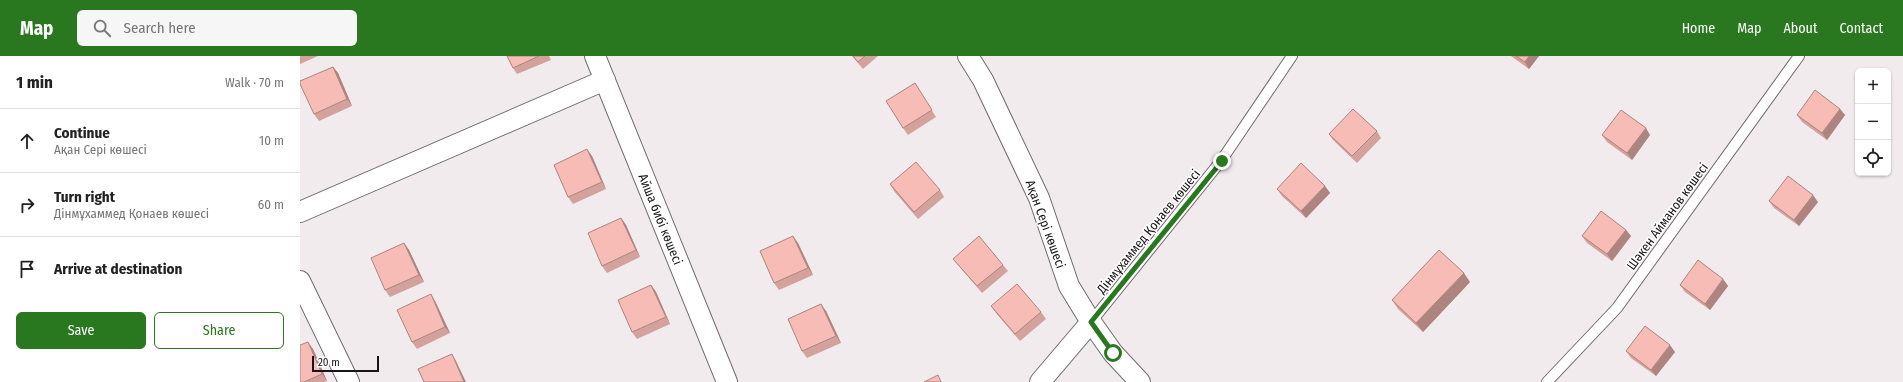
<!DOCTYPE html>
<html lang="en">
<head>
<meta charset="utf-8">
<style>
	:root { --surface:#fff; --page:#f6f6f6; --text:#222; --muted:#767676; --line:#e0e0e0; --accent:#29771f }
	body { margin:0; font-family:"Fira Sans Condensed",sans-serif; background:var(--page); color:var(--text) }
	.controls { position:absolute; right:12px; top:12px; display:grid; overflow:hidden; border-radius:6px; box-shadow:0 1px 3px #0004 }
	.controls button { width:36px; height:36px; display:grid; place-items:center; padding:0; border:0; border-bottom:1px solid var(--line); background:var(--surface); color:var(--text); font:20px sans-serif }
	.scale { position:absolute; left:12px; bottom:10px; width:67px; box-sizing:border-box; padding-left:4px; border:2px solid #171516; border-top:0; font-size:11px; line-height:14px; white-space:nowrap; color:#171516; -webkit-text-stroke:3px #fff; paint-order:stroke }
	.stop { position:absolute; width:12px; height:12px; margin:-9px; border:3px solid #29771f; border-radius:50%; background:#fff }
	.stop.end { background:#29771f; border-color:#fff; box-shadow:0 1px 4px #0008 }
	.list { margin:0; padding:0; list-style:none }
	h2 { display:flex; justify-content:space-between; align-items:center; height:52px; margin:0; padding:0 16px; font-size:17px }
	h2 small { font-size:13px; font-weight:400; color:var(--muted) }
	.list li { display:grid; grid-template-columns:26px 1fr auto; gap:12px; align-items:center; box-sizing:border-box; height:64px; padding:0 16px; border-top:1px solid var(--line) }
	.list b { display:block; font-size:15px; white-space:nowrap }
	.list p { margin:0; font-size:13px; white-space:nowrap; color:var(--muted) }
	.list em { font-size:13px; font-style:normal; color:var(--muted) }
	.actions { display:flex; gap:8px; padding:12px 16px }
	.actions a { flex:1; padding:9px 0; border:1px solid var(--accent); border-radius:6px; text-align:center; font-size:14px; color:var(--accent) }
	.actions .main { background:var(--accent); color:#fff }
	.icon { flex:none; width:22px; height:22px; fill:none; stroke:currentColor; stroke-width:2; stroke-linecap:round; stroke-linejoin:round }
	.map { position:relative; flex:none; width:1603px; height:326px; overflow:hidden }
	header { display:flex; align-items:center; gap:24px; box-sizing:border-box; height:56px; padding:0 20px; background:var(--accent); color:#fff }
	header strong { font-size:19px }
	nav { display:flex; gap:22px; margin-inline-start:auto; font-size:14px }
	.search { width:280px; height:36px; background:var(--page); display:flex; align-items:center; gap:10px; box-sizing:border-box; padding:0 14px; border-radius:6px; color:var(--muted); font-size:15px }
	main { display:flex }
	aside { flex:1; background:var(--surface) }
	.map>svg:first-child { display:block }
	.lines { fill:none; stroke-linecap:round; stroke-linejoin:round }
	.lane-casing { stroke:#716b6d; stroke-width:12 }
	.street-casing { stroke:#716b6d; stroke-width:22 }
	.lane { stroke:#fff; stroke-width:10 }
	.street { stroke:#fff; stroke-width:20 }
	.wall { fill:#d4a29c }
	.shaded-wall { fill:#ad847f }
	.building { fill:#f7bcb5; stroke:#ad847f }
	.route { stroke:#29771f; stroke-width:5 }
	.labels { text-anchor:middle; stroke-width:3; stroke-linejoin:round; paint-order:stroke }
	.street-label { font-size:13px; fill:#171516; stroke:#fff }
</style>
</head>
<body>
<header>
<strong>Map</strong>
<div class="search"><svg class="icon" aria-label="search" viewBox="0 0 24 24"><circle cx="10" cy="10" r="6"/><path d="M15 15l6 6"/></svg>Search here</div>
<nav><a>Home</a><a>Map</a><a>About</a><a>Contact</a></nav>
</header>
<main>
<aside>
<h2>1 min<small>Walk · 70 m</small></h2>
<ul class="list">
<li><svg class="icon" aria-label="ahead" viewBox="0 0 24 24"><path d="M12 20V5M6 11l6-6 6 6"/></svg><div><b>Continue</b><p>Ақан Сері көшесі</p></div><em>10 m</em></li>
<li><svg class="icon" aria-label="right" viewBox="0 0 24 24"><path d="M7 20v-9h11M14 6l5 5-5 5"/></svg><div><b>Turn right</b><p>Дінмұхаммед Қонаев көшесі</p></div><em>60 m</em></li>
<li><svg class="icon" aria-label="arrive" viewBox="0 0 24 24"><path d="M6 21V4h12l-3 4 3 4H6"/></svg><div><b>Arrive at destination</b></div></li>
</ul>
<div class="actions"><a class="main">Save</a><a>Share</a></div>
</aside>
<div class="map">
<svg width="1603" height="326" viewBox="0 0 1603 326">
	<rect width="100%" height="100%" fill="#f2ebed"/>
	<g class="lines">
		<defs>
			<g id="lane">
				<path d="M791,266L921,105L992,0"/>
				<path d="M1247,326L1317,252L1499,0"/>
			</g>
			<g id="street">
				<path d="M295,0L427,326"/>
				<path d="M668,0L683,24L739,142L769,230L791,266L813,297L840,326"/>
				<path d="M0,156L305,24"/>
				<path d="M0,225L49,326"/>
				<path d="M740,326L791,266"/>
			</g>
		</defs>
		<use href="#lane" class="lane-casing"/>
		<use href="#street" class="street-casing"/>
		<use href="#lane" class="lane"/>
		<use href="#street" class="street"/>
	</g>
	<g class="wall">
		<path d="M0,0H18L0,8Z"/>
		<path d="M207,0H249L251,4L217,18L213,12Z"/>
		<path d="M552,0H578L563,13Z"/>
		<path d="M1211,0H1239L1229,13Z"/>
		<path d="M33,11L38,17L52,50L19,65L14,58Z"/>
		<path d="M615,27L636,61L608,79L603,72Z"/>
		<path d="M1540,53L1545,59L1527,84L1502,66L1497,59Z"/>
		<path d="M1077,75L1081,82L1057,107L1033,84L1029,78Z"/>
		<path d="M1302,79H1350L1332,104L1307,86Z"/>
		<path d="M292,100L306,133L273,148L268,141Z"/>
		<path d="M590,128L640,134L644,141L618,163L594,135Z"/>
		<path d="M1025,130L1030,137L1006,162L982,140L977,133Z"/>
		<path d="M1469,145L1518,146L1499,170L1474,152Z"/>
		<path d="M321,162L326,169L340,201L307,217L302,210Z"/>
		<path d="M1326,174L1331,180L1312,205L1287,187L1282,180Z"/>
		<path d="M104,187L109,194L124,226L90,241L85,234Z"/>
		<path d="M498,187L513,219L479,234L474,227Z"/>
		<path d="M653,203L703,209L708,215L682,237L658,209Z"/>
		<path d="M1423,223L1428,230L1410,254L1385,236L1380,229Z"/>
		<path d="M1170,226L1123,276L1098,253L1092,244Z"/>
		<path d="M351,229L356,236L370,268L337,283L332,276Z"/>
		<path d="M135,245L150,277L117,293L112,286Z"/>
		<path d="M691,250L741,256L746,263L720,285L696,257Z"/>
		<path d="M526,255L541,287L507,302L502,295Z"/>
		<path d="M13,293L27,325L24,326H0Z"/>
		<path d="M1326,295L1375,296L1356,320L1331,302Z"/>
	</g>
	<g class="shaded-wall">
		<path d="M1229,0H1239L1229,13L1225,6Z"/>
		<path d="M33,11L38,17L52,50L47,43Z"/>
		<path d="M1540,53L1545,59L1527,84L1522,77Z"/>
		<path d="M1346,72L1350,79L1332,104L1327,97Z"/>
		<path d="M287,93L292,100L306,133L302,126Z"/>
		<path d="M1025,130L1030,137L1006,162L1001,155Z"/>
		<path d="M1513,139L1518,146L1499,170L1494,164Z"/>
		<path d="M321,162L326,169L340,201L336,194Z"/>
		<path d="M1326,174L1331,180L1312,205L1307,198Z"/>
		<path d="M493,180L498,187L513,219L508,212Z"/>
		<path d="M104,187L109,194L124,226L119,219Z"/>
		<path d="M1164,217L1170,226L1123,276L1116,267Z"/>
		<path d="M1423,223L1428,230L1410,254L1405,248Z"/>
		<path d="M351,229L356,236L370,268L366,261Z"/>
		<path d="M131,238L135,245L150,277L145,271Z"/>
		<path d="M521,248L526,255L541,287L536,280Z"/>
		<path d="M8,286L13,293L27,325L22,318Z"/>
		<path d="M1370,289L1375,296L1356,320L1351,314Z"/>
		<path d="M152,298L156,305L166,326H164Z"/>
	</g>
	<g class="building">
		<path d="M207,0H239L213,12Z"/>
		<path d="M553,0H565L558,6Z"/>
		<path d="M1216,0H1229L1225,6Z"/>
		<path d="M33,11L47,43L14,58L0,28V25Z"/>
		<path d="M615,27L632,54L603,72L586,45Z"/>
		<path d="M1515,34L1540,53L1522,77L1497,59Z"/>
		<path d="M1053,53L1077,75L1052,100L1029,78Z"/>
		<path d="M1321,54L1346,72L1327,97L1302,79Z"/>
		<path d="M287,93L302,126L268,141L254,109Z"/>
		<path d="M616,106L640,134L614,156L590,128Z"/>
		<path d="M1001,107L1025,130L1001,155L977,133Z"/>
		<path d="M1488,120L1513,139L1494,164L1469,145Z"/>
		<path d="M1301,155L1326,174L1307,198L1282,180Z"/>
		<path d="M321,162L336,194L302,210L288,177Z"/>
		<path d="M493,180L508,212L474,227L460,195Z"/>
		<path d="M679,180L703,209L677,230L653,203Z"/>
		<path d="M104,187L119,219L85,234L71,202Z"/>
		<path d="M1139,194L1164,217L1116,267L1092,244Z"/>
		<path d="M1398,204L1423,223L1405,248L1380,229Z"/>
		<path d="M717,228L741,256L715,278L691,250Z"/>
		<path d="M351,229L366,261L332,276L318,244Z"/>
		<path d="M131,238L145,271L112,286L97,254Z"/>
		<path d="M521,248L536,280L502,295L488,263Z"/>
		<path d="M1345,270L1370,289L1351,314L1326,295Z"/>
		<path d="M8,286L22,318L4,326H0V289Z"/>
		<path d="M152,298L164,326H124L118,313Z"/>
		<path d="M638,319L641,326H624Z"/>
	</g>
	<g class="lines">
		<path class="route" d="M813,297L791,266L922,105"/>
	</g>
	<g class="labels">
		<g class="street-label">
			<text transform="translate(1367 160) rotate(-54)" y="5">Шәкен Айманов көшесі</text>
			<text transform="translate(361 163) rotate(68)" y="5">Айша бибі көшесі</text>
			<text transform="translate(746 168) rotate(70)" y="5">Ақан Сері көшесі</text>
			<text transform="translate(848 175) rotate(-51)" y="5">Дінмұхаммед Қонаев көшесі</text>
		</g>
	</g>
</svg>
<div class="controls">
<button>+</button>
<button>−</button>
<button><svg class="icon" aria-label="locate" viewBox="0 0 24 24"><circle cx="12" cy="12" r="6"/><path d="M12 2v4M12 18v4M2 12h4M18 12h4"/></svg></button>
</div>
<div class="scale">20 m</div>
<div class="stop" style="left:813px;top:297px"></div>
<div class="stop end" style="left:922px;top:105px"></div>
</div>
</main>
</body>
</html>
